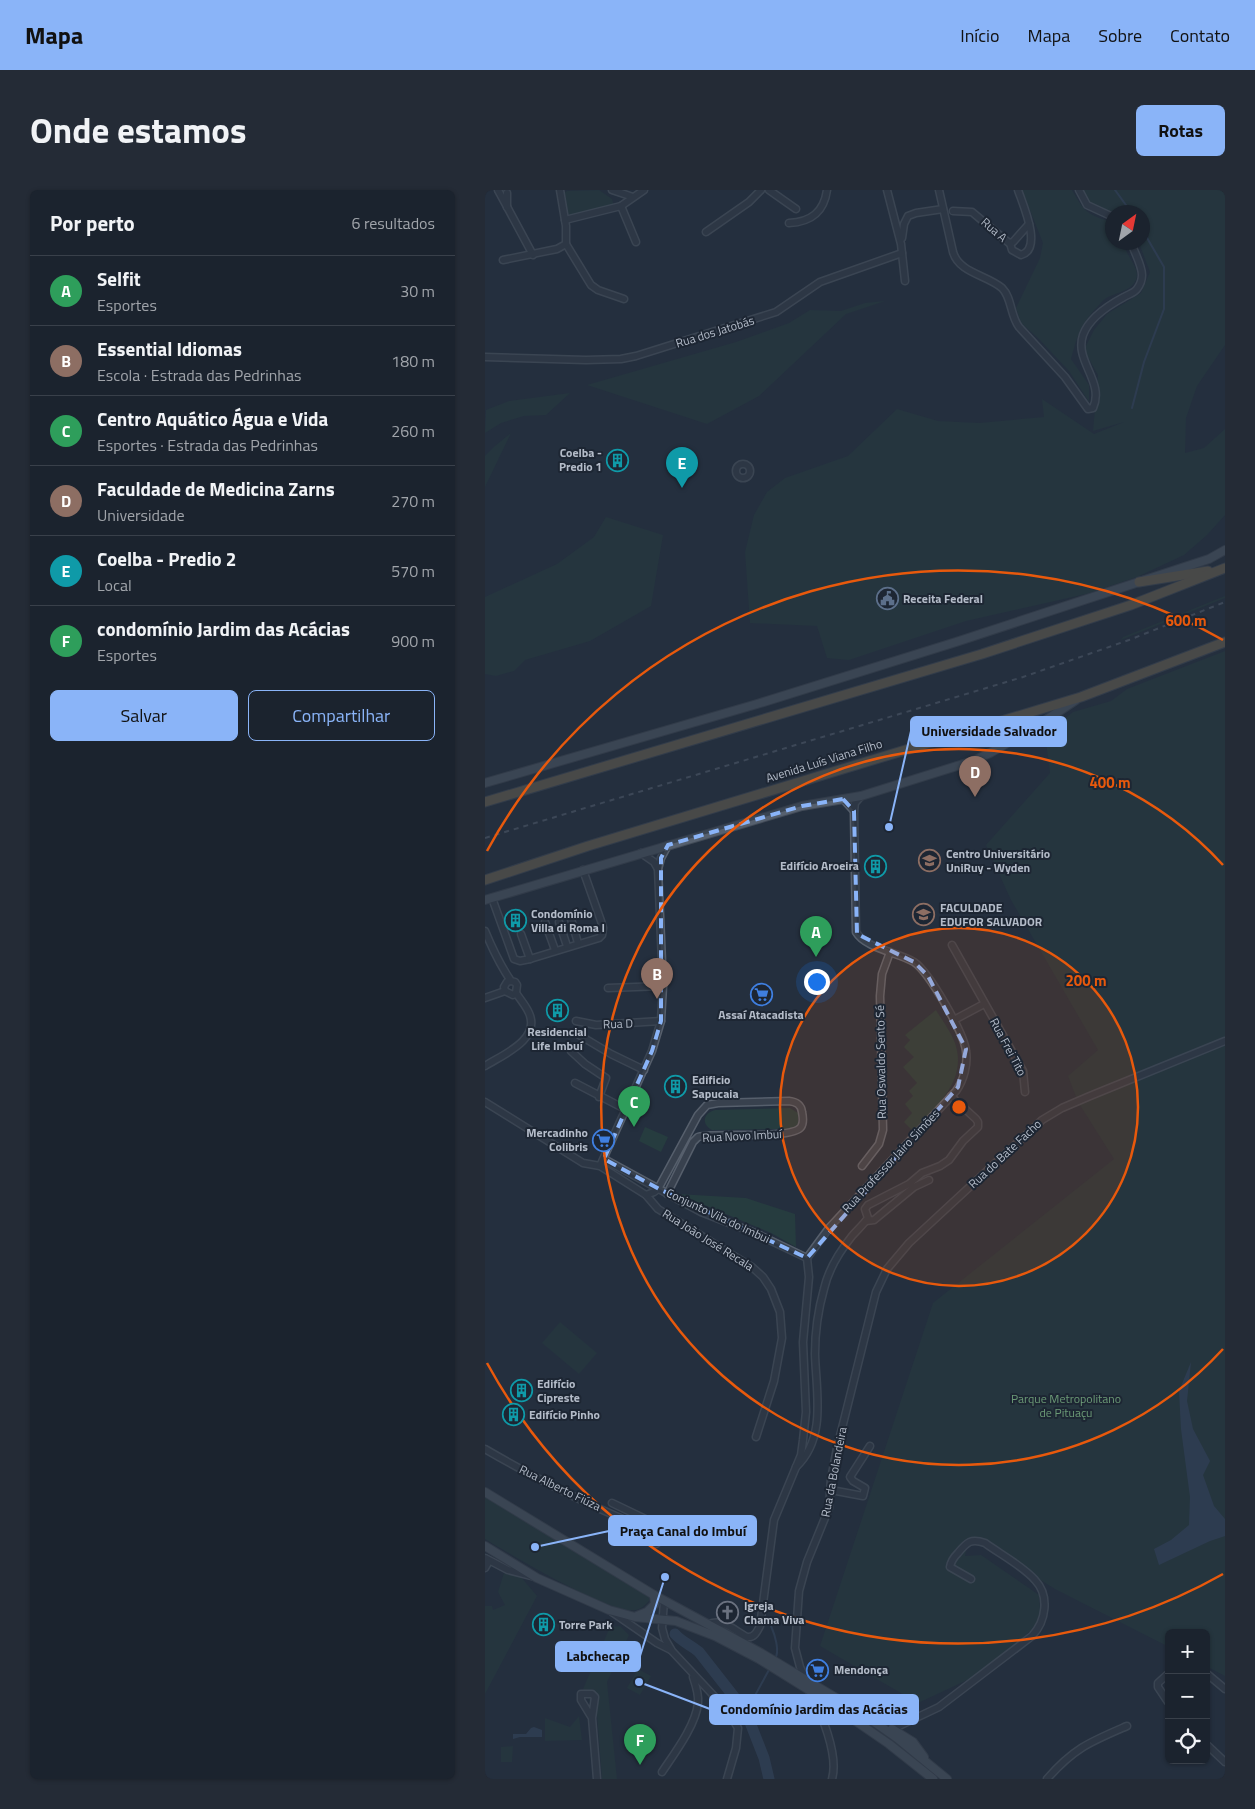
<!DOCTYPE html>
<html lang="pt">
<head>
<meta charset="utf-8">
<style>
	:root { --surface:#1b232e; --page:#242b36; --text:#f1f3f6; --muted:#a0a4aa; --line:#39404a; --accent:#8ab4f8 }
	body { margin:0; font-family:"Titillium Web",sans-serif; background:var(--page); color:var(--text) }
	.controls { position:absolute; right:15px; bottom:15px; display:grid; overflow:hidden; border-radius:8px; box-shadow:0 1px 4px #0004 }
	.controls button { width:45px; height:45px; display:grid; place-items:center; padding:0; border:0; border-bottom:1px solid var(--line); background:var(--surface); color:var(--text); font:25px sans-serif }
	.compass { position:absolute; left:620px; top:15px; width:45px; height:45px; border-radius:50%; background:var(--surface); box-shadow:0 1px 4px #0004; rotate:33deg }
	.you { position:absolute; left:331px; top:791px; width:18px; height:18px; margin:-12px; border:4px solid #fff; border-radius:50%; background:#1a73e8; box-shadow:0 0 0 8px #1a73e833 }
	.badge { display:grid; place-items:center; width:32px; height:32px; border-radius:50%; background:var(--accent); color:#fff; font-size:16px; font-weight:700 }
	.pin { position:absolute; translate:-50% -41px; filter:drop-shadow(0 1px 2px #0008) }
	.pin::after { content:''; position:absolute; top:26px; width:18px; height:15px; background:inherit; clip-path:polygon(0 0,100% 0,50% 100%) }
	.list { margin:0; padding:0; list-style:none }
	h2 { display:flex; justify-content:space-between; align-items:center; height:65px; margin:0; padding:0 20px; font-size:21px }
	h2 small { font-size:16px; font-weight:400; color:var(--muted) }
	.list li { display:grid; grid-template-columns:32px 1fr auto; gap:15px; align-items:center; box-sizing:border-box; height:70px; padding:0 20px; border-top:1px solid var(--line) }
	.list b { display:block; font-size:19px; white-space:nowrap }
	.list p { margin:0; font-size:16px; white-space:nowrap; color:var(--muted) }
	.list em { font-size:16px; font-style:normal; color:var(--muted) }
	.actions { display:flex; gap:10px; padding:15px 20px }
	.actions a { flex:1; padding:11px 0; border:1px solid var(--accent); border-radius:8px; text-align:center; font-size:18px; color:var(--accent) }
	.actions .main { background:var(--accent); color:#111 }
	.icon { flex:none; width:28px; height:28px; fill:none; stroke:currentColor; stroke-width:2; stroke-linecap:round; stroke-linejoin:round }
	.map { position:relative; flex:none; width:740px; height:1589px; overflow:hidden; border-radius:8px }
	header { display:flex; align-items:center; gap:30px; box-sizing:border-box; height:70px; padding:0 25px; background:var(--accent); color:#111 }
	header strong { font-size:24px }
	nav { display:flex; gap:28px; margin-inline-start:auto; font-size:18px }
	.intro { display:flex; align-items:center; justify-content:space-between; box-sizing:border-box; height:120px; padding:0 30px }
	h1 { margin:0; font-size:35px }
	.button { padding:12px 22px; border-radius:8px; background:var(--accent); color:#111; font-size:18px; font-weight:700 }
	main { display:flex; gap:30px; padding:0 30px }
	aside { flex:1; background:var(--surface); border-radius:8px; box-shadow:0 1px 4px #0004 }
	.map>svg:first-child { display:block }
	.green { fill:#263c3f }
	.water { fill:#394c67 }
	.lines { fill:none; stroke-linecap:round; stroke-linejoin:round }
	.stream { stroke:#394c67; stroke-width:2 }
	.river { stroke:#394c67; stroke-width:11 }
	.minor-casing { stroke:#565f6c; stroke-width:9 }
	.major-casing { stroke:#414a57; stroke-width:10 }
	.highway-casing { stroke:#434c59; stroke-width:11 }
	.minor { stroke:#38414e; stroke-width:6 }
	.major { stroke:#56606e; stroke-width:8 }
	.highway { stroke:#746855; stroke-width:9 }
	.rail { stroke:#5a6575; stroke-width:2; stroke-dasharray:5 5; stroke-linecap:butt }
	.marked { fill:none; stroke:#8ab4f8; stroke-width:4; stroke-dasharray:10 6; stroke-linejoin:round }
	.ring { fill:none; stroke:#e8590c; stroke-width:2.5 }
	.labels { text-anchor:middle; stroke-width:4; stroke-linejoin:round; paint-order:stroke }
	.street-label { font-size:12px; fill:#b4bcc9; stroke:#1d2633 }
	.poi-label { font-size:12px; font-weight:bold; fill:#b4bcc9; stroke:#1d2633; text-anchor:start }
	.park-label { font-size:12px; fill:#6b9a76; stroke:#1d2633 }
	.centre { fill:#e8590c; stroke:#1d2633; stroke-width:2.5 }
	.ring-label { font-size:15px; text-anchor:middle; font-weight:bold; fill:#e8590c; stroke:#1d2633; stroke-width:4; stroke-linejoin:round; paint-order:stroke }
	.leader { fill:none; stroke:#8ab4f8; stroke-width:2 }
	.callout-dot { fill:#8ab4f8; stroke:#1d2633; stroke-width:2 }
	.callout { fill:#8ab4f8; stroke:#8ab4f8; stroke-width:2 }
	.callout-label { font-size:14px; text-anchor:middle; font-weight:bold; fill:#111 }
</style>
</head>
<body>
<header>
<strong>Mapa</strong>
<nav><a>Início</a><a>Mapa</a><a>Sobre</a><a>Contato</a></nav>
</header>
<div class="intro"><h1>Onde estamos</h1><a class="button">Rotas</a></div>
<main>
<aside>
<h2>Por perto<small>6 resultados</small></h2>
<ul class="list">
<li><span class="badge" style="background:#2e9e5b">A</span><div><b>Selfit</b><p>Esportes</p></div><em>30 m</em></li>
<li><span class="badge" style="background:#8d6e63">B</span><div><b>Essential Idiomas</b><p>Escola · Estrada das Pedrinhas</p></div><em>180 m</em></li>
<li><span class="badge" style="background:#2e9e5b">C</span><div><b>Centro Aquático Água e Vida</b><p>Esportes · Estrada das Pedrinhas</p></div><em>260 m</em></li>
<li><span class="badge" style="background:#8d6e63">D</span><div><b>Faculdade de Medicina Zarns</b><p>Universidade</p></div><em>270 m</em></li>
<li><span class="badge" style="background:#0f9aa8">E</span><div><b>Coelba - Predio 2</b><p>Local</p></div><em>570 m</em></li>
<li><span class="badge" style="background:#2e9e5b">F</span><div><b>condomínio Jardim das Acácias</b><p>Esportes</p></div><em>900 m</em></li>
</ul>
<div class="actions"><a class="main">Salvar</a><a>Compartilhar</a></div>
</aside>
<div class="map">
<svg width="740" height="1589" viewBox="0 0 740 1589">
	<rect width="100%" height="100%" fill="#242f3e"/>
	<g class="green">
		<path d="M114,0L127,9L129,16L87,26L81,25L79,3L82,1Z"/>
		<path d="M537,0H587C600,23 603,25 627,32L628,52L639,53C640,64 651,74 652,84C652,101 630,102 620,109C614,114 607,123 602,129C593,141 590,155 586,169L604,195V212L584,181L553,148L536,133L531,118L555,68L558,53Z"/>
		<path d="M596,0H740V155L712,196L701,228L700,263L719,258L740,239V325L722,345L699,365L652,387L601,404L481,431L364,470L342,468L332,436L265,433L260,362L269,325L282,302L300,288L363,266L412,219L453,231L494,233L559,227L557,209L609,244L639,232L608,241L613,185L599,160L609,140L622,124L656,103L665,82L654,53L658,52V22H628L601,14Z"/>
		<path d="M400,111L361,124L274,206L222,234L102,195L251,152L304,133L325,120L356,121L380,113Z"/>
		<path d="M85,203L61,225L39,226L16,233L0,243L1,220L24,211Z"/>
		<path d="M26,243L0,297V266L10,256Z"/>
		<path d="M121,327L178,345L166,416L105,451L40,470L29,481L11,486L0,484V407L72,374L109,347Z"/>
		<path d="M740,406V408L636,450L638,447Z"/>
		<path d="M740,461V1486L721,1476V1443H684V1457L570,1399L498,1354L482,1355L480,1366L496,1365L554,1405L556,1432L493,1485L433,1513L335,1456L448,1113L629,969L593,912L583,886L613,860L526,710L501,655L565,583L560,544L588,522L626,511L642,499Z"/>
		<path d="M451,820C457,830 466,842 470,853C483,891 451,916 428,941L419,932L427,923L420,914L428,906L424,901L432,893L418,877L429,867L419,857L425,850L420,845Z"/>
		<path d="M305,918L313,923V933L311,937L306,939L227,940C216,934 218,923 230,920Z"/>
		<path d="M160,937L183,947L176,962L154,951Z"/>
		<path d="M193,1004L261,1008L310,1024L311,1057L286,1043Z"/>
		<path d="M75,1132L112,1163L94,1184L57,1153Z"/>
		<path d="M0,1305L160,1403L164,1407V1411C160,1415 156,1419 151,1420C126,1425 25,1364 0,1349Z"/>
		<path d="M19,1383L36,1387L52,1406L0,1504V1416H7L8,1420L20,1415L13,1402Z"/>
		<path d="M135,1436L144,1445L122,1492L132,1589H117L112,1525L98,1499L125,1437Z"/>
		<path d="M153,1479L166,1486L155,1505L142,1498Z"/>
		<path d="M94,1526L97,1550L60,1551V1528L85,1537Z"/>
		<path d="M28,1556L27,1572H16V1557Z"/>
	</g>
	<g class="water">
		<path d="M706,1172L702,1211L708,1239L725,1271L718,1285L729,1316L740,1329V1346L725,1351L674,1375L669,1359L686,1350L704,1335L705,1307L696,1239L694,1201Z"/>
		<path d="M49,1537L57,1540V1547H35L28,1549V1544H41L46,1538Z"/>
	</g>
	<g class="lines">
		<g class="stream">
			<path d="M630,0L646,22"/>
			<path d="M647,218L659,172L679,119V77L658,41"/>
			<path d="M286,1436C290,1445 295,1461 290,1469"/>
			<path d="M261,1522L285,1478"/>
		</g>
		<path class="river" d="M190,1444C197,1452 206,1455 214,1462L261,1522L279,1568L284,1589"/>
		<defs>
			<g id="minor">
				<path d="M13,0L48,65"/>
				<path d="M127,0L148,7"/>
				<path d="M284,0L311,19"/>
				<path d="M402,0L416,54L420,91"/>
				<path d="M454,0L468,62C474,83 502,85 517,98C527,108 525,125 534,137L580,187L603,219L608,218C620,192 589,171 598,145C604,128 624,115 639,107C644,104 649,103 652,99C655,95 657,90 657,85C657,75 649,62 646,52"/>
				<path d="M594,0L602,15L628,27"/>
				<path d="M136,16L151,52"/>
				<path d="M22,17V3"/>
				<path d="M468,21L487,22L524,53L528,52L544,34"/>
				<path d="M80,30L136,16L159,0"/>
				<path d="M304,33C326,32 339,22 342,0"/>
				<path d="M221,42L264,12L276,0"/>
				<path d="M417,48L419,34L423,26L431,23L458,19"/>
				<path d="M525,53L527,60L536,65C558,59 538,15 533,0"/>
				<path d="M81,54L106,95L113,100L139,109"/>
				<path d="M18,70L72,59L81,54V36L75,0"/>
				<path d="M0,167L101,170L136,169L151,166L291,122L335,92L417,63"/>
				<circle cx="258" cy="281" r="7"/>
				<path d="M358,609L369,621"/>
				<path d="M156,663L169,672L173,679"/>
				<path d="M7,708L29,769L35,771L45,769L114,748L117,745L118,738L116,731L98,680"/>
				<path d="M86,729L93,753"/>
				<path d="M60,732L70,760"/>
				<path d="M74,732L82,756"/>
				<path d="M0,741C7,758 15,775 26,791L30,792L32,795L31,803L28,805L20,801L19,797L22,792L26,791"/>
				<path d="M36,744L45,769"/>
				<path d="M467,755L538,881L540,902"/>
				<path d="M123,798L178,796"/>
				<path d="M0,808L20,801"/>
				<path d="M469,830L499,814"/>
				<path d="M91,831L111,835L176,831"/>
				<path d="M94,845L126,864L159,880"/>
				<path d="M86,861L100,874L121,888L114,907"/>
				<path d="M0,876C17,865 56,850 44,823C41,816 35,809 31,803"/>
				<path d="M90,893L140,919"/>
				<path d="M0,912L98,973L115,976L161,1005L173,1019L267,1077L278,1087L286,1099L295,1122L297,1148L289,1191L271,1247"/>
				<path d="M119,969L216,1022L272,1044L322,1068"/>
				<path d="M115,976L167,861L176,831L178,796L173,679L176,668L183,655"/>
				<path d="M377,976L394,954L398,940L395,806L397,784L405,762"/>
				<path d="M161,1005L169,1002L173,999L213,925L222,915L233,913L304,911C311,912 316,914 317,922C318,927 319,933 316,937C307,950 232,942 213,947L208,952L182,1004"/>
				<path d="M381,1031L389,1030L429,997L444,990"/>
				<path d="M322,1068L344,1038L471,901C479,890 483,874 481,861C479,843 444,782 429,772C414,763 380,758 371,742L369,621L370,613L376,606"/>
				<path d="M0,1259C57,1292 116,1322 178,1345L175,1351L171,1354L163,1350L151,1335"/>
				<path d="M311,1277C342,1248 331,1201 330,1164C330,1143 333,1120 339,1099C343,1081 355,1061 367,1046C372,1040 378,1035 383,1028L380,1019L383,1015L424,994L437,983L455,976L464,970L478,951L493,937V932L491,929L466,906"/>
				<path d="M346,1300L378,1306L380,1298L368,1291L365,1287L385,1256"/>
				<path d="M127,1313L175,1336L178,1340V1345"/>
				<path d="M0,1368L23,1380L50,1387"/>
				<path d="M0,1378L4,1371"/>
				<path d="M179,1411L177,1438L180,1449L187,1461L243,1521L253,1538L251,1558L242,1589"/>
				<path d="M127,1422L172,1453L186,1460"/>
				<path d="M224,1434C238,1428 250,1441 262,1447C269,1448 272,1442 275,1436L289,1330L316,1265L318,1250L321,1222L318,1152L324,1087L322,1068"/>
				<path d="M721,1483L740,1499"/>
				<path d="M321,1489L315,1477L310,1458L314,1401L322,1372L344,1318L346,1289L352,1258L391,1102L402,1079L424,1053L557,930L577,918L605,906L740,851"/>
				<path d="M324,1500C336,1522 354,1565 347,1589"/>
				<path d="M683,1512L673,1497V1493L684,1483"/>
				<path d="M107,1528L96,1510V1504H107L110,1507L107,1528L112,1589"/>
				<path d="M410,1540L414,1536L454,1517L547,1446C561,1431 565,1406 550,1390C538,1376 515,1364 500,1353C486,1348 482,1352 473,1363C469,1367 466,1371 465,1377L486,1389"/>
				<path d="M721,1554L740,1572"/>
				<path d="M177,1582C189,1564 211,1535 213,1513C214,1504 211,1496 208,1487"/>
				<path d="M562,1589C589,1558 605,1552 642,1536"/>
			</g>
			<g id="major">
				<path d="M0,593L272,514L471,452L724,369L740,360"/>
				<path d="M0,710L317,616L376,606L488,571L505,563L555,534L591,510"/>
				<path d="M0,1302L169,1405L276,1463L378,1524L412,1548L462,1589"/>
				<path d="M0,1356L52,1388L124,1420L150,1427L191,1431L230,1446L274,1469L340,1510L404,1554L448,1589"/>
				<path d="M152,1426L162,1422L170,1414L169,1405"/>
				<path d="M407,1539L428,1552L439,1567"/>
			</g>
			<g id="highway">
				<path d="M654,392L723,381"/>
				<path d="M0,612L497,464L646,415L740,378"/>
				<path d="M0,690L103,656L596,507L740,452"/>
			</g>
		</defs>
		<use href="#minor" class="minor-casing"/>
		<use href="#major" class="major-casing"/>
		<use href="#highway" class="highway-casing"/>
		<use href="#minor" class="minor"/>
		<use href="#major" class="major"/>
		<use href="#highway" class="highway"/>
		<path class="rail" d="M0,648L538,487L644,450L740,412"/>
	</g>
	<path d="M0 0H740V1589H0ZM358,609L369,621L372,744L429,772L443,786L481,859L473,897L322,1068L174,999L119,969L167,861L176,831V668L183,655L317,616Z" fill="#242f3e" fill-opacity=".55" fill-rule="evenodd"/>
	<path class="marked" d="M358,609L369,621L372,744L429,772L443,786L481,859L473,897L322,1068L174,999L119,969L167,861L176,831V668L183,655L317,616Z"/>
	<circle cx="474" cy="917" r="179" fill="#e8590c" fill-opacity=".12"/>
	<g class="ring">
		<circle cx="474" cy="917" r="179"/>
		<path d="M738 1159A358 358 0 1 1 738 675"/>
		<path d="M738 1384A537 537 0 0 1 2 1173M2 661A537 537 0 0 1 738 450"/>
	</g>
	<defs>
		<symbol id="building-ring" viewBox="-11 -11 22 22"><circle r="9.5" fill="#1d2633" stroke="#0f9aa8" stroke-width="1.5"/><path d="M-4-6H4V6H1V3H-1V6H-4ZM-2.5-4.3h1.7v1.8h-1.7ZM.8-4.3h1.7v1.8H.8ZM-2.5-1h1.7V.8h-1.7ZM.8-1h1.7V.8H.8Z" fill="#0f9aa8"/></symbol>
		<symbol id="civic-ring" viewBox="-11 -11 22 22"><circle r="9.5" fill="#1d2633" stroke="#5c6f8a" stroke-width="1.5"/><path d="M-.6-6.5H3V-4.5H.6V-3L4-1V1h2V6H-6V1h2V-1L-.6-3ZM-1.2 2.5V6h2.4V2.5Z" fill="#5c6f8a"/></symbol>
		<symbol id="university-ring" viewBox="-11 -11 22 22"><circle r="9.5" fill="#1d2633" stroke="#8d6e63" stroke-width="1.5"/><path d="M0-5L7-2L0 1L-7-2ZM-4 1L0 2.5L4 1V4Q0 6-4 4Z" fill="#8d6e63"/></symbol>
		<symbol id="supermarket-ring" viewBox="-11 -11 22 22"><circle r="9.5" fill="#1d2633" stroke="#3f7fe0" stroke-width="1.5"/><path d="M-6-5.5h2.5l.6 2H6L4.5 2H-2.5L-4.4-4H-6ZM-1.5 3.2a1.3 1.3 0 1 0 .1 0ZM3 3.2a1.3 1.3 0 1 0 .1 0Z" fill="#3f7fe0"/></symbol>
		<symbol id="church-ring" viewBox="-11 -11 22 22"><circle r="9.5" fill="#1d2633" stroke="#6b7280" stroke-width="1.5"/><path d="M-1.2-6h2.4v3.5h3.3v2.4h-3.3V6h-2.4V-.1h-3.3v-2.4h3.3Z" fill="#6b7280"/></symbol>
	</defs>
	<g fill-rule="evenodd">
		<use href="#building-ring" x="120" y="258" width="25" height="25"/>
		<use href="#civic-ring" x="390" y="396" width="25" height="25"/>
		<use href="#university-ring" x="432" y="658" width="25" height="25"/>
		<use href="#building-ring" x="378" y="664" width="25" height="25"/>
		<use href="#university-ring" x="426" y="712" width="25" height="25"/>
		<use href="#building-ring" x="18" y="718" width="25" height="25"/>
		<use href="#supermarket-ring" x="264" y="792" width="25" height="25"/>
		<use href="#building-ring" x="60" y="808" width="25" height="25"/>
		<use href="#building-ring" x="178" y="884" width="25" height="25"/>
		<use href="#supermarket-ring" x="106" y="938" width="25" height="25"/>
		<use href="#building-ring" x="24" y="1188" width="25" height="25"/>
		<use href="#building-ring" x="16" y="1212" width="25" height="25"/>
		<use href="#church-ring" x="230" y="1410" width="25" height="25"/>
		<use href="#building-ring" x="46" y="1422" width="25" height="25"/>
		<use href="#supermarket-ring" x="320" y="1468" width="25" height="25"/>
	</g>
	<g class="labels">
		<g class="street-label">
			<text transform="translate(509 40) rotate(41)" y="4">Rua A</text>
			<text transform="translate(230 142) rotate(-17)" y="4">Rua dos Jatobás</text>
			<text transform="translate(339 571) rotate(-17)" y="4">Avenida Luís Viana Filho</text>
			<text transform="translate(133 834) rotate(-2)" y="4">Rua D</text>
			<text transform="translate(523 857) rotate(62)" y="4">Rua Frei Tito</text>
			<text transform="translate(396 872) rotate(-91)" y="4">Rua Oswaldo Sento Sé</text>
			<text transform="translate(257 946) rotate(-3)" y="4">Rua Novo Imbuí</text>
			<text transform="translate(520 964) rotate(-43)" y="4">Rua do Bate Facho</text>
			<text transform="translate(406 971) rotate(-47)" y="4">Rua Professor Jairo Simões</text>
			<text transform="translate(233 1026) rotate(25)" y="4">Conjunto Vila do Imbui</text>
			<text transform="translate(223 1050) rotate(32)" y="4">Rua João José Recala</text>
			<text transform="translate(349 1282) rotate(-79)" y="4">Rua da Bolandeira</text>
			<text transform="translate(75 1298) rotate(26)" y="4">Rua Alberto Fiúza</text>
		</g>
		<g class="poi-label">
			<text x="117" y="267" text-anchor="end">Coelba -<tspan x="117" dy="14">Predio 1</tspan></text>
			<text x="418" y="413">Receita Federal</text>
			<text x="461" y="668">Centro Universitário<tspan x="461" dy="14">UniRuy - Wyden</tspan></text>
			<text x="374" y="680" text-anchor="end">Edifício Aroeira</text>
			<text x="455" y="722">FACULDADE<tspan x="455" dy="14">EDUFOR SALVADOR</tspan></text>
			<text x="46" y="728">Condomínio<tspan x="46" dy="14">Villa di Roma I</tspan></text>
			<text x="276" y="829" text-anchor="middle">Assaí Atacadista</text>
			<text x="72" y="846" text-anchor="middle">Residencial<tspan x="72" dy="14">Life Imbuí</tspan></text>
			<text x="207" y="894">Edificio<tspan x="207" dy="14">Sapucaia</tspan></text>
			<text x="103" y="947" text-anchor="end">Mercadinho<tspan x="103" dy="14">Colibris</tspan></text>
			<text x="52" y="1198">Edifício<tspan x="52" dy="14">Cipreste</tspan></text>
			<text x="44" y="1229">Edifício Pinho</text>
			<text x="259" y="1420">Igreja<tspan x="259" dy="14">Chama Viva</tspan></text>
			<text x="74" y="1439">Torre Park</text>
			<text x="349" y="1484">Mendonça</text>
		</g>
		<g class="park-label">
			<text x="581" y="1213">Parque Metropolitano<tspan x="581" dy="14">de Pituaçu</tspan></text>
		</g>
	</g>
	<circle cx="474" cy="917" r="8" class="centre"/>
	<g class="ring-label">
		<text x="701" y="436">600 m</text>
		<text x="625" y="598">400 m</text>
		<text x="601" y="796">200 m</text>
	</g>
	<path class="leader" d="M404 637L426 541M50 1357L124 1341M180 1387L155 1466M154 1492L225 1519"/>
	<g class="callout-dot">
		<circle cx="404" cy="637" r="5"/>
		<circle cx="50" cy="1357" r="5"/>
		<circle cx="180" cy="1387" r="5"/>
		<circle cx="154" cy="1492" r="5"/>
	</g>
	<g class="callout">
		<rect x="426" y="527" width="155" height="29" rx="5"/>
		<rect x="124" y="1326" width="147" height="29" rx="5"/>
		<rect x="71" y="1452" width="84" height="29" rx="5"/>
		<rect x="225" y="1505" width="208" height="29" rx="5"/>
	</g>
	<g class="callout-label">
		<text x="504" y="546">Universidade Salvador</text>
		<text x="198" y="1346">Praça Canal do Imbuí</text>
		<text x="113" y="1471">Labchecap</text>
		<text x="329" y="1524">Condomínio Jardim das Acácias</text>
	</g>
</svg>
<div class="controls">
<button>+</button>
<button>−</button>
<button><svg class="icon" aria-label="locate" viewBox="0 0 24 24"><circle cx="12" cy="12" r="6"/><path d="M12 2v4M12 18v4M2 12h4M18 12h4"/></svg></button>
</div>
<svg class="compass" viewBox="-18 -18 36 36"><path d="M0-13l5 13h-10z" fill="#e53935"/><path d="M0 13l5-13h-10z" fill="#a0a4aa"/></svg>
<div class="you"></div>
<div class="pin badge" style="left:331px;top:767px;background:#2e9e5b">A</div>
<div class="pin badge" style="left:172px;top:809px;background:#8d6e63">B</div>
<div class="pin badge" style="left:149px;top:937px;background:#2e9e5b">C</div>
<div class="pin badge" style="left:490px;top:607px;background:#8d6e63">D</div>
<div class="pin badge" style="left:197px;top:298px;background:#0f9aa8">E</div>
<div class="pin badge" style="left:155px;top:1575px;background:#2e9e5b">F</div>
</div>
</main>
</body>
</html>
